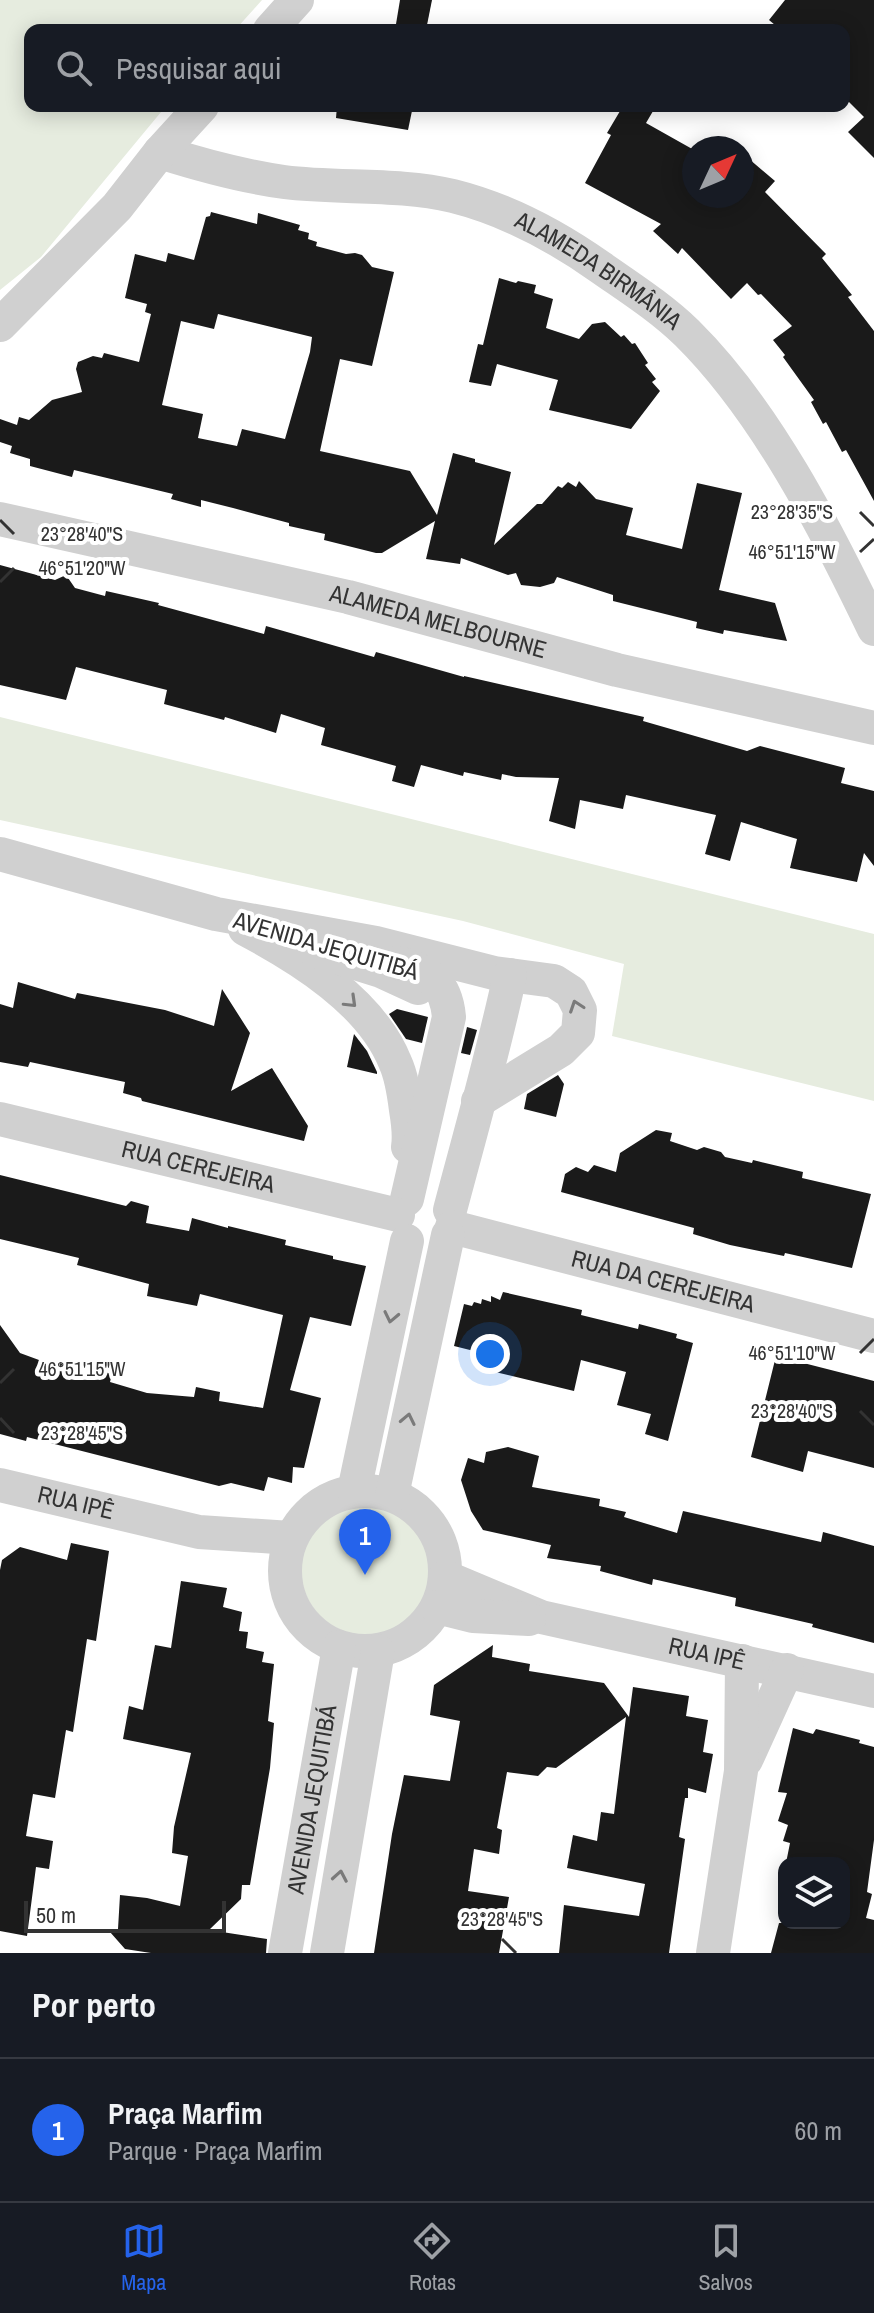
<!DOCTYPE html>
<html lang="pt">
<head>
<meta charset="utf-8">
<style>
	:root { --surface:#171b24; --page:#20242c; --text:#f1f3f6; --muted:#9ea1a6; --line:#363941; --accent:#2563eb }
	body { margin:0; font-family:"Archivo Narrow",sans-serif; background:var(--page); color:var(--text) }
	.controls { position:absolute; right:24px; bottom:24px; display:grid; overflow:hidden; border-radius:16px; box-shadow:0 4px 20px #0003 }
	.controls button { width:72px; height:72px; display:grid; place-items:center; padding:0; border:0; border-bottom:2px solid var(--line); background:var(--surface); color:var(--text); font:40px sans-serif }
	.compass { position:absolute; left:682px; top:136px; width:72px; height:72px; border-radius:50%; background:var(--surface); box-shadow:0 4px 20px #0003; rotate:46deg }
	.scale { position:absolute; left:24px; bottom:20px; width:202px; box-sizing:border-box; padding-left:8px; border:4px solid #333; border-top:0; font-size:22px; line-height:28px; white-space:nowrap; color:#333; -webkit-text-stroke:6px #fff; paint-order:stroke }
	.you { position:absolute; left:490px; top:1354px; width:28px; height:28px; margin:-20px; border:6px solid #fff; border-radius:50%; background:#1a73e8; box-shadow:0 0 0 12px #1a73e833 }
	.badge { display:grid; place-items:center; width:52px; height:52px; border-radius:50%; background:var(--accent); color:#fff; font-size:26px; font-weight:700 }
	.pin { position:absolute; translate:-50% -66px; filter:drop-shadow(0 2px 4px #0008) }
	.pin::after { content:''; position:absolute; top:42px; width:28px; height:24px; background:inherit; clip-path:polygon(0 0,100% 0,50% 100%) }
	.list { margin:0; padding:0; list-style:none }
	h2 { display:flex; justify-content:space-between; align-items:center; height:104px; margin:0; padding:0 32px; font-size:34px }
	h2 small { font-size:26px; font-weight:400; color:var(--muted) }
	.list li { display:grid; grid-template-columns:52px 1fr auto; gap:24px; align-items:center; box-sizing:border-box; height:144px; padding:0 32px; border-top:2px solid var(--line) }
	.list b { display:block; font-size:30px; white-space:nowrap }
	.list p { margin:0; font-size:26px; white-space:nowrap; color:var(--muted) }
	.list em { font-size:26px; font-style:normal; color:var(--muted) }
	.icon { flex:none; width:44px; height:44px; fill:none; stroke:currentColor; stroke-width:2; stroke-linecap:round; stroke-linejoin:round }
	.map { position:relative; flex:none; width:874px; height:1953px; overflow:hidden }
	.search { position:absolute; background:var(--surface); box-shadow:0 4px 20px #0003; left:24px; right:24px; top:24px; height:88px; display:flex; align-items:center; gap:20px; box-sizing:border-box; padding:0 28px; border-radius:16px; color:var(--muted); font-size:30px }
	.sheet { height:248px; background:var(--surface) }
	nav { display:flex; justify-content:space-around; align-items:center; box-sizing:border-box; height:112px; border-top:2px solid var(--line); background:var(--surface); font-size:22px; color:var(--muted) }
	nav a { display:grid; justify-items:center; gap:4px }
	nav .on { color:var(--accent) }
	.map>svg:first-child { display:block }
	.green { fill:#e6ecdf }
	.building { fill:#1a1a1a; fill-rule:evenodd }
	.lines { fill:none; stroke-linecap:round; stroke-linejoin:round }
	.minor { stroke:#d0d0d0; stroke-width:34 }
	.oneway { stroke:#7a7a7a }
	.ticks { fill:none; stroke:#333; stroke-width:3 }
	.labels { text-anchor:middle; stroke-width:8; stroke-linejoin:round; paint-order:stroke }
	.street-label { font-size:24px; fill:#333; stroke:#fff }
	.ticks-label { font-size:20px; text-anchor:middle; fill:#333; stroke:#fff; stroke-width:8; stroke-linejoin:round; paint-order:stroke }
</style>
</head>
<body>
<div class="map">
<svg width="874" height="1953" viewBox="0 0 874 1953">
	<rect width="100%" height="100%" fill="#fff"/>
	<g class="green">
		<path d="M0,0H262L235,30H30V106H166L41,257L0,290Z"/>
		<path d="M0,717L874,934V1101L612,1036L624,964L463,921L0,820Z"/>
		<circle cx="366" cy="1570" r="65"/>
	</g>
	<g class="building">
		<path d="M400,0H432L426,30H395Z"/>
		<path d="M785,0H874V158L848,132L864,117L844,97V30H781L769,20Z"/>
		<path d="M337,106H413L408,130L336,118Z"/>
		<path d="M623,106H656L646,123L694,150V196H742V153L775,181L765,192L826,254L822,258L852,295L848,297L874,331V501L846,450L842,452L826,422L823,424L811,402L814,400L783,357L785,355L773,340L792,326L761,294L758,295L747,283L731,299L682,248L678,254L653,231L661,224L585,183L611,135L607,133Z"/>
		<path d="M211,212L257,224L258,213L300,225L298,230L309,233L308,239L317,242L316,246L346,254L355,253L362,255L372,267L394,272L372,366L340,359L320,451L410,471L437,515L453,453L475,459V462L511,472L494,545L537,504H542L558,486L562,488L568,482L576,487L579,481L596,499L633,508L626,535L682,549L697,483L742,493L719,590L775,603L787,641L724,630L723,634L696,628L697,622L613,601V595L557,577L554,583L540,587L521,585L516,573L508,575L461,558L460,564L426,559L435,521L382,553H376L324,540L325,534L289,526V523L233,508L201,500V507L171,499L173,494L74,470L72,477L30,466V459L10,453L12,446L0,442V419L17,425L19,417L29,420L52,400L82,392L76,369L78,362L93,356L102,358L104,353L139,362L151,314L145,312L147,304L125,298L135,254L166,262L168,253L194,260L206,217L210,216ZM218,314L312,337L310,352L285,439L242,429L237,446L198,438L203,414L162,405L181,321L214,329Z"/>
		<path d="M499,278L516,283L518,281L536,285L534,293L553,299L546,328L579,339L592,324L605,322L621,337L624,335L632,344L635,343L648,363L645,365L656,379L652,382L660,391L631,429L549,410L558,380L497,364L491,386L469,382L478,344L483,345Z"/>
		<path d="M0,565L55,580L66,575L75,588L105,596L106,591L159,603L158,605L264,634L266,626L374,657L376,652L464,677V676L644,717L643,721L747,751L760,746L845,768L841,783L874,791V866L864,853L857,882L790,868L797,839L741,822L730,861L705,854L716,815L626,795L623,809L580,800L575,829L549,821L559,778L516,777L502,774L501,780L464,772L463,776L421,765L414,787L392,781L396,766L321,745L325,728L281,714L276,733L225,717L224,720L164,704L167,690L76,667L66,700L0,685Z"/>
		<path d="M18,982L75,999L77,993L165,1010L214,1026L222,989L250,1033L231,1091L272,1068L308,1126L304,1141L142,1101L141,1098L123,1093L125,1082L30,1062L28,1067L0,1062V1004L13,1008Z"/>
		<path d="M397,1009L428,1017L422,1043L406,1039L389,1014Z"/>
		<path d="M467,1027L477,1030L470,1055L461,1053Z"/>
		<path d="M354,1034L367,1051L377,1072V1074L347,1067Z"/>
		<path d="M558,1075L564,1084L556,1117L524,1109L527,1094Z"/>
		<path d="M656,1130L672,1133L670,1141L697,1150L704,1147L721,1152L725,1157L752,1163L753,1160L803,1172L802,1178L871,1194L852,1268L785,1253L784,1256L730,1245L693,1234L694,1228L561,1192L565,1174L576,1167L588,1172L594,1165L616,1172L620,1153Z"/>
		<path d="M0,1175L126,1206L131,1201L149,1206L146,1223L189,1231L192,1218L228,1228V1226L286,1240L285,1245L333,1256V1259L366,1266L351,1326L310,1317L290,1390L321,1398L304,1468L293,1467L292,1483L268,1477L264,1491L231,1483L219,1486L27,1437L26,1441L0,1434V1325L20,1353L58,1367L59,1360L112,1374L110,1382L147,1393L194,1397L196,1387L220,1392L219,1401L263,1408L283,1315L200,1294L197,1306L147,1296L149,1284L77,1265L79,1258L0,1239Z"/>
		<path d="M503,1292L582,1310L581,1315L638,1329L639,1324L677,1334L676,1338L693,1343L668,1441L645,1434L651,1414L617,1405L626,1372L581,1360L574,1391L491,1371L494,1356L454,1346L464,1304L472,1306L474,1302L481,1304L482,1299L491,1302V1296L500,1300Z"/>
		<path d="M776,1356L874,1381V1468L808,1451L803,1472L751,1457Z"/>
		<path d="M508,1447L539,1456L532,1487L600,1499L599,1506L626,1512L624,1517L677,1533L683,1511L821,1542L823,1532L874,1546V1643L812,1627L813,1624L735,1606L736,1598L653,1579L652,1585L600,1571L601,1566L547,1558L551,1545L483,1530L471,1511L461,1480L468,1458L484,1463L486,1452Z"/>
		<path d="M71,1543L109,1551L96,1641L87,1639L73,1732L66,1730L55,1798L33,1794L26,1836L53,1841L49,1869L36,1867L27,1936L0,1931V1570L2,1560L20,1547L67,1560Z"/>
		<path d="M181,1581L227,1588L223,1607L242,1612L239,1631L248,1632L246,1648L264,1652L262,1662L274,1664L268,1721L274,1723L270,1768L250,1885H242L241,1899L209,1930L267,1939L266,1953H151L125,1949L110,1932L118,1929L120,1895L147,1898L180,1906L188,1856L172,1853L174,1827L191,1753L123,1739L129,1706L143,1710L155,1645L171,1648Z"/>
		<path d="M493,1645L492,1657L530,1664L529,1671L604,1683L629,1717L633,1687L689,1696L686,1716L708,1720L703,1752L713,1754L706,1793L688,1788V1798H685L679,1837L685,1839L669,1953H559L564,1905L639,1916L645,1884L567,1868L573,1835L597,1841L601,1812L614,1814L626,1717L556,1768L547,1767L538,1776L507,1772L497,1828L502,1830L499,1854L474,1849L468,1891L509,1897L499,1953H374L392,1834L404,1775L450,1781L460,1721L430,1715L434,1685Z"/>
		<path d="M793,1728L813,1734L816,1729L860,1740L859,1743L874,1747V1840L867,1892L872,1894L866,1918L874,1920V1953H771L779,1923H844V1863H786L790,1843L783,1841L788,1825L778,1821L787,1793L778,1792Z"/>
	</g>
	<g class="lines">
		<g class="minor">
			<path d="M270,30L297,0"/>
			<path id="s1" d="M160,152C201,165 241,176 284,182C340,189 398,183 453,196C505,209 556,236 600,267C630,288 660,307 687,333C766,411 826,529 874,629"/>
			<path d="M0,325L117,207L160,152L202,106"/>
			<path id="s2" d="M0,519L348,597L617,670L874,728"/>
			<path d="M0,854L216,914L376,943L494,973L554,981L571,992L580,1010L578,1033L561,1050L478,1101"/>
			<path d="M245,929C300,958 371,1002 395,1062C402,1077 404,1094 406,1110C408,1122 410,1134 408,1147"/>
			<path d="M314,950L381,971L418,988"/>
			<path d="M398,963C429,971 446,983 449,1017L407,1199"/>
			<path id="s3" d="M0,1119L398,1215"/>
			<path d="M450,1210C471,1131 493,1054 510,975"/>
			<path id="s4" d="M452,1227L874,1336"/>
			<path id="s5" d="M0,1485L199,1532L291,1538"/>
			<circle cx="365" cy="1571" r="80"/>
			<path d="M354,1491L407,1241"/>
			<path d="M392,1495L448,1235"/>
			<path id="s6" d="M445,1577L541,1617L874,1691"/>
			<path d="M437,1607L473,1616L529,1619"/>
			<path d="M746,1760L787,1670"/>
			<path id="s7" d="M285,1953L339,1647"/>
			<path d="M327,1953L378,1651"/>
			<path d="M713,1953L741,1771L742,1661"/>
		</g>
	</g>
	<defs><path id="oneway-chevron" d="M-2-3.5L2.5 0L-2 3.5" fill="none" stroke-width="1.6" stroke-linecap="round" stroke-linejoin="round" transform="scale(2)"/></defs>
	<g class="oneway">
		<use href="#oneway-chevron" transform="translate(351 1002) rotate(44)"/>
		<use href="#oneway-chevron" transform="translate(576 1006) rotate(-109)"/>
		<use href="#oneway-chevron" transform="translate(391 1317) rotate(102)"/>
		<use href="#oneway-chevron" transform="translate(408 1419) rotate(-78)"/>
		<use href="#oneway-chevron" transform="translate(340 1876) rotate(-80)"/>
	</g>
	<path class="ticks" d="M860,512L874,526M0,520L14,534M860,552L874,539M0,582L14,568M860,1353L874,1339M0,1383L14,1369M860,1411L874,1425M0,1418L14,1433M502,1939L516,1953"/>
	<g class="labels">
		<g class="street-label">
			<text dy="8" stroke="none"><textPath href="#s1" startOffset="462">ALAMEDA BIRMÂNIA</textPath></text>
			<text dy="8" stroke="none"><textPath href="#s2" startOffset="450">ALAMEDA MELBOURNE</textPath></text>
			<text transform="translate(326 946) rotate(16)" y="8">AVENIDA JEQUITIBÁ</text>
			<text dy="8" stroke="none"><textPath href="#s3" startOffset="204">RUA CEREJEIRA</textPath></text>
			<text dy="8" stroke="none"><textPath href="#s4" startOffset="218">RUA DA CEREJEIRA</textPath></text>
			<text dy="8" stroke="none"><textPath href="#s5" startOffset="78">RUA IPÊ</textPath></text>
			<text dy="8" stroke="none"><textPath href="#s6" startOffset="274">RUA IPÊ</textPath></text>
			<text dy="8" stroke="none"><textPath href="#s7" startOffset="156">AVENIDA JEQUITIBÁ</textPath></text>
		</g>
	</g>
	<g class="ticks-label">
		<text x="792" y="519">23°28'35"S</text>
		<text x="82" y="541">23°28'40"S</text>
		<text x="792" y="559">46°51'15"W</text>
		<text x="82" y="575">46°51'20"W</text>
		<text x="792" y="1360">46°51'10"W</text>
		<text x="82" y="1376">46°51'15"W</text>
		<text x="792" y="1418">23°28'40"S</text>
		<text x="82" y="1440">23°28'45"S</text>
		<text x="502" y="1926">23°28'45"S</text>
	</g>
</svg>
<div class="controls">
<button><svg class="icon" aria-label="layers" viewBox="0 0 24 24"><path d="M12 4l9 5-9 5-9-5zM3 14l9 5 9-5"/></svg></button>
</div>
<svg class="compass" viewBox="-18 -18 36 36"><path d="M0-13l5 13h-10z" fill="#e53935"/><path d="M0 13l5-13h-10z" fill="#9ea1a6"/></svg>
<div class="scale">50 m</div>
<div class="you"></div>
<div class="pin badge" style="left:365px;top:1575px">1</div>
<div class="search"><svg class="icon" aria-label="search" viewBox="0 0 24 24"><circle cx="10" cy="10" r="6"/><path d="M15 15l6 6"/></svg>Pesquisar aqui</div>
</div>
<section class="sheet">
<h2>Por perto<small></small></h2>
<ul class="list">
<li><span class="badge">1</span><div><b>Praça Marfim</b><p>Parque · Praça Marfim</p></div><em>60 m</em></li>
</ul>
</section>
<nav>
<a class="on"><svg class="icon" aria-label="map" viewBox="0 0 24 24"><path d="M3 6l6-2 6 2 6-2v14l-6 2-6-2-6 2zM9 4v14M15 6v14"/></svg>Mapa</a>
<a><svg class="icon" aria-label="directions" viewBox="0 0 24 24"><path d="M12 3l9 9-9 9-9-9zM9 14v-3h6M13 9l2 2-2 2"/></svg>Rotas</a>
<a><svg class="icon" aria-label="saved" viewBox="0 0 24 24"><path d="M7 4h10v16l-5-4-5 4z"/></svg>Salvos</a>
</nav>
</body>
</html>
